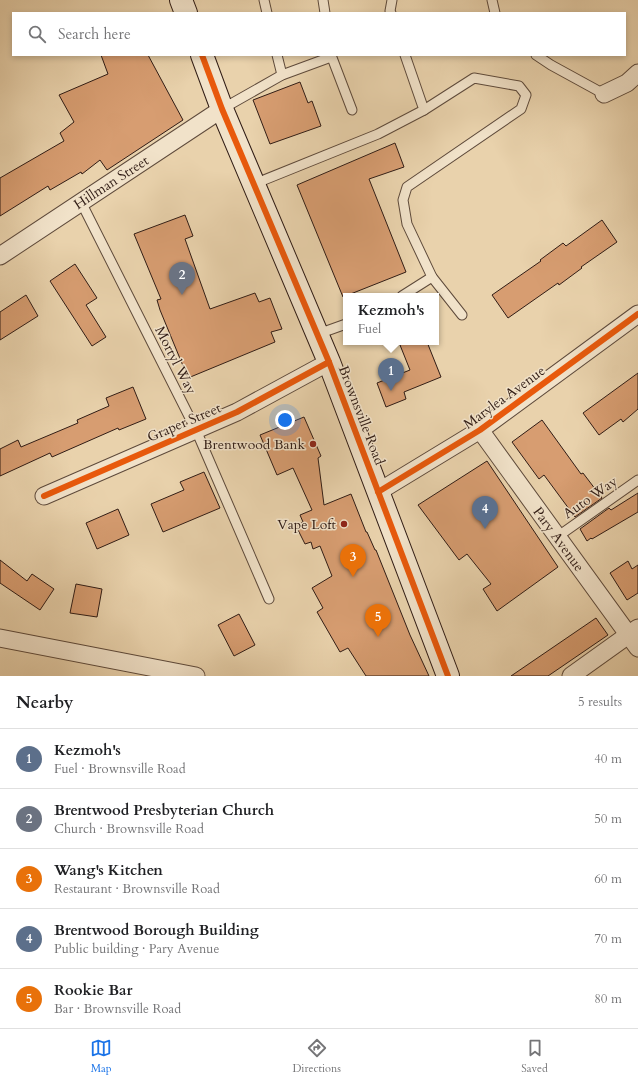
<!DOCTYPE html>
<html lang="en">
<head>
<meta charset="utf-8">
<style>
	:root { --surface:#fff; --page:#f2f2f2; --text:#202124; --muted:#757577; --line:#e0e0e0; --accent:#1a73e8 }
	body { margin:0; font-family:Cardo,serif; background:var(--page); color:var(--text) }
	.you { position:absolute; left:285px; top:420px; width:14px; height:14px; margin:-10px; border:3px solid #fff; border-radius:50%; background:#1a73e8; box-shadow:0 0 0 6px #1a73e833 }
	.badge { display:grid; place-items:center; width:26px; height:26px; border-radius:50%; background:var(--accent); color:#fff; font-size:13px; font-weight:700 }
	.pin { position:absolute; translate:-50% -33px; filter:drop-shadow(0 1px 2px #0008) }
	.pin::after { content:''; position:absolute; top:21px; width:14px; height:12px; background:inherit; clip-path:polygon(0 0,100% 0,50% 100%) }
	.popup { position:absolute; left:343px; top:293px; width:96px; height:52px; box-sizing:border-box; display:grid; place-content:center; border-radius:0px; background:var(--surface); filter:drop-shadow(0 1px 3px #0005); font-size:13px; white-space:nowrap; color:var(--muted) }
	.popup b { font-size:15px; color:var(--text) }
	.popup::after { content:''; position:absolute; left:50%; top:100%; margin-left:-8px; border:8px solid transparent; border-top-color:var(--surface) }
	.list { margin:0; padding:0; list-style:none }
	h2 { display:flex; justify-content:space-between; align-items:center; height:52px; margin:0; padding:0 16px; font-size:17px }
	h2 small { font-size:13px; font-weight:400; color:var(--muted) }
	.list li { display:grid; grid-template-columns:26px 1fr auto; gap:12px; align-items:center; box-sizing:border-box; height:60px; padding:0 16px; border-top:1px solid var(--line) }
	.list b { display:block; font-size:15px; white-space:nowrap }
	.list p { margin:0; font-size:13px; white-space:nowrap; color:var(--muted) }
	.list em { font-size:13px; font-style:normal; color:var(--muted) }
	.icon { flex:none; width:22px; height:22px; fill:none; stroke:currentColor; stroke-width:2; stroke-linecap:round; stroke-linejoin:round }
	.map { position:relative; flex:none; width:638px; height:676px; overflow:hidden }
	.search { position:absolute; background:var(--surface); box-shadow:0 2px 6px #0003; left:12px; right:12px; top:12px; height:44px; display:flex; align-items:center; gap:10px; box-sizing:border-box; padding:0 14px; border-radius:0px; color:var(--muted); font-size:15px }
	.sheet { height:352px; background:var(--surface) }
	nav { display:flex; justify-content:space-around; align-items:center; box-sizing:border-box; height:56px; border-top:1px solid var(--line); background:var(--surface); font-size:11px; color:var(--muted) }
	nav a { display:grid; justify-items:center; gap:2px }
	nav .on { color:var(--accent) }
	.map>svg:first-child { display:block }
	.building { fill:#d79d71; stroke:#301c15 }
	.lines { fill:none; stroke-linecap:round; stroke-linejoin:round }
	.lane-casing { stroke:#5e4a3b; stroke-width:11 }
	.street-casing { stroke:#5e4a3b; stroke-width:19 }
	.secondary-casing { stroke:#301c15; stroke-width:24 }
	.lane { stroke:#f1e2c9; stroke-width:9 }
	.street { stroke:#f1e2c9; stroke-width:17 }
	.secondary { stroke:#f1e2c9; stroke-width:22 }
	.cycleway-casing { stroke:#f1e2c9; stroke-width:8 }
	.cycleway { stroke:#e8590c; stroke-width:6 }
	.poi-dot { fill:#8f2418; stroke:#f1e2c9; stroke-width:1.5 }
	.labels { text-anchor:middle; stroke-width:3; stroke-linejoin:round; paint-order:stroke }
	.street-label { font-size:14px; fill:#301c15; stroke:#f1e2c9 }
	.poi-label { font-size:14px; fill:#301c15; stroke:#f1e2c9; text-anchor:end }
</style>
</head>
<body>
<div class="map">
<svg width="638" height="676" viewBox="0 0 638 676">
	<rect width="100%" height="100%" fill="#e9d2ac"/>
	<filter id="stains"><feTurbulence type="fractalNoise" baseFrequency=".005" numOctaves="4"/><feColorMatrix values="0 0 0 0 .2 0 0 0 0 .09 0 0 0 0 .02 0 0 0 .5 -.17"/></filter>
	<radialGradient id="worn" r=".72"><stop offset=".6" stop-color="#630" stop-opacity="0"/><stop offset="1" stop-color="#630" stop-opacity=".3"/></radialGradient>
	<g class="building">
		<path d="M101,55H148L183,120L107,170L100,160L82,174L81,172L50,190L48,186L0,216V178L64,141L60,133L74,122L59,95L108,74Z"/>
		<path d="M300,82L308,103L312,101L321,126L270,144L253,100Z"/>
		<path d="M395,143L404,167L369,179L406,272L343,297L297,185Z"/>
		<path d="M185,215L193,236L185,239L210,309L255,293L259,302L270,298L282,329L271,332L275,342L188,378L160,310L157,300L161,299L134,234Z"/>
		<path d="M602,220L617,242L581,267L582,268L559,285L558,283L508,318L492,295L541,261L540,260L563,243L566,246Z"/>
		<path d="M75,264L97,298L86,305L106,337L92,346L50,281Z"/>
		<path d="M26,295L38,316L0,340V312Z"/>
		<path d="M409,342H427L441,377L404,392L406,399L386,407L377,383L410,370L400,345Z"/>
		<path d="M638,373V409L623,422L621,419L599,435L583,413Z"/>
		<path d="M133,387L146,419L119,430L118,428L52,457L50,453L0,476V449L18,440L21,447L78,423L77,420L109,406L106,398Z"/>
		<path d="M304,417L321,456L318,458L324,505L351,494L366,532H367L375,550H376L410,635L429,676H366L348,648L340,652L317,612L323,608L312,588L332,576L320,546L313,549L311,542L305,544L296,526L303,522L300,515L312,510L293,468L277,475L260,435Z"/>
		<path d="M542,420L581,474L583,473L602,498L575,517L544,475L539,479L512,442Z"/>
		<path d="M487,461L558,567L497,611L483,589L491,584L467,554L459,560L418,505Z"/>
		<path d="M204,472L220,508L163,532L151,504L184,490L180,482Z"/>
		<path d="M638,493V512L592,539L591,538L587,541L580,529L609,508L611,510Z"/>
		<path d="M118,509L129,535L97,549L86,523Z"/>
		<path d="M0,560L27,581L32,574L54,589L40,610L0,583Z"/>
		<path d="M628,561L632,569L638,565V593L627,600L610,573Z"/>
		<path d="M76,584L102,589L97,617L70,613Z"/>
		<path d="M239,614L255,645L234,656L218,625Z"/>
		<path d="M596,618L608,635L548,676H511Z"/>
	</g>
	<g class="lines">
		<defs>
			<g id="lane">
				<path d="M264,0L267,13"/>
				<path d="M323,0L325,13"/>
				<path d="M492,0L495,13"/>
				<path d="M391,13L390,11L392,0"/>
				<path d="M277,55L282,75"/>
				<path d="M331,55L352,110"/>
				<path d="M536,55L551,65L604,94"/>
				<path d="M222,109L282,75L331,57"/>
				<path d="M424,110L474,78L519,86L526,95L521,109L407,187L403,200L407,224L432,277L462,315"/>
				<path d="M254,184L378,134L424,110L405,55"/>
				<path d="M81,202L196,430L269,599"/>
				<path d="M402,296L432,277"/>
				<path d="M318,334L346,324"/>
				<path d="M557,537L638,480"/>
			</g>
			<g id="street">
				<path d="M604,94L627,83L638,73"/>
				<path d="M0,256L222,109"/>
				<path d="M480,430L638,648"/>
				<path d="M378,492L480,430L638,314"/>
				<path d="M44,496L237,412L329,362"/>
				<path d="M0,638L196,676"/>
				<path d="M571,676L638,628"/>
			</g>
			<g id="secondary">
				<path d="M181,0L186,13"/>
				<path d="M202,55L222,109L329,362L448,676"/>
			</g>
		</defs>
		<use href="#lane" class="lane-casing"/>
		<use href="#street" class="street-casing"/>
		<use href="#secondary" class="secondary-casing"/>
		<use href="#lane" class="lane"/>
		<use href="#street" class="street"/>
		<use href="#secondary" class="secondary"/>
		<defs>
			<g id="cycleway">
				<path d="M202,55L222,109L329,362L448,676"/>
				<path d="M378,492L480,430L638,314"/>
				<path d="M44,496L237,412L329,362"/>
			</g>
		</defs>
		<use href="#cycleway" class="cycleway-casing"/>
		<use href="#cycleway" class="cycleway"/>
	</g>
	<g class="poi-dot">
		<circle cx="313" cy="444" r="4"/>
		<circle cx="344" cy="524" r="4"/>
	</g>
	<g class="labels">
		<g class="street-label">
			<text transform="translate(111 182) rotate(-33)" y="5">Hillman Street</text>
			<text transform="translate(176 360) rotate(63)" y="5">Mortyl Way</text>
			<text transform="translate(504 397) rotate(-36)" y="5">Marylea Avenue</text>
			<text transform="translate(362 415) rotate(69)" y="5">Brownsville Road</text>
			<text transform="translate(184 422) rotate(-23)" y="5">Graper Street</text>
			<text transform="translate(590 497) rotate(-35)" y="5">Auto Way</text>
			<text transform="translate(559 539) rotate(54)" y="5">Pary Avenue</text>
		</g>
		<g class="poi-label">
			<text x="305" y="449">Brentwood Bank</text>
			<text x="336" y="529">Vape Loft</text>
		</g>
	</g>
	<rect width="100%" height="100%" filter="url(#stains)"/>
	<rect width="100%" height="100%" fill="url(#worn)"/>
</svg>
<div class="you"></div>
<div class="pin badge" style="left:391px;top:391px;background:#5c6f8a">1</div>
<div class="popup"><b>Kezmoh's</b>Fuel</div>
<div class="pin badge" style="left:182px;top:295px;background:#6b7280">2</div>
<div class="pin badge" style="left:353px;top:577px;background:#e8710a">3</div>
<div class="pin badge" style="left:485px;top:529px;background:#5c6f8a">4</div>
<div class="pin badge" style="left:378px;top:637px;background:#e8710a">5</div>
<div class="search"><svg class="icon" aria-label="search" viewBox="0 0 24 24"><circle cx="10" cy="10" r="6"/><path d="M15 15l6 6"/></svg>Search here</div>
</div>
<section class="sheet">
<h2>Nearby<small>5 results</small></h2>
<ul class="list">
<li><span class="badge" style="background:#5c6f8a">1</span><div><b>Kezmoh's</b><p>Fuel · Brownsville Road</p></div><em>40 m</em></li>
<li><span class="badge" style="background:#6b7280">2</span><div><b>Brentwood Presbyterian Church</b><p>Church · Brownsville Road</p></div><em>50 m</em></li>
<li><span class="badge" style="background:#e8710a">3</span><div><b>Wang's Kitchen</b><p>Restaurant · Brownsville Road</p></div><em>60 m</em></li>
<li><span class="badge" style="background:#5c6f8a">4</span><div><b>Brentwood Borough Building</b><p>Public building · Pary Avenue</p></div><em>70 m</em></li>
<li><span class="badge" style="background:#e8710a">5</span><div><b>Rookie Bar</b><p>Bar · Brownsville Road</p></div><em>80 m</em></li>
</ul>
</section>
<nav>
<a class="on"><svg class="icon" aria-label="map" viewBox="0 0 24 24"><path d="M3 6l6-2 6 2 6-2v14l-6 2-6-2-6 2zM9 4v14M15 6v14"/></svg>Map</a>
<a><svg class="icon" aria-label="directions" viewBox="0 0 24 24"><path d="M12 3l9 9-9 9-9-9zM9 14v-3h6M13 9l2 2-2 2"/></svg>Directions</a>
<a><svg class="icon" aria-label="saved" viewBox="0 0 24 24"><path d="M7 4h10v16l-5-4-5 4z"/></svg>Saved</a>
</nav>
</body>
</html>
